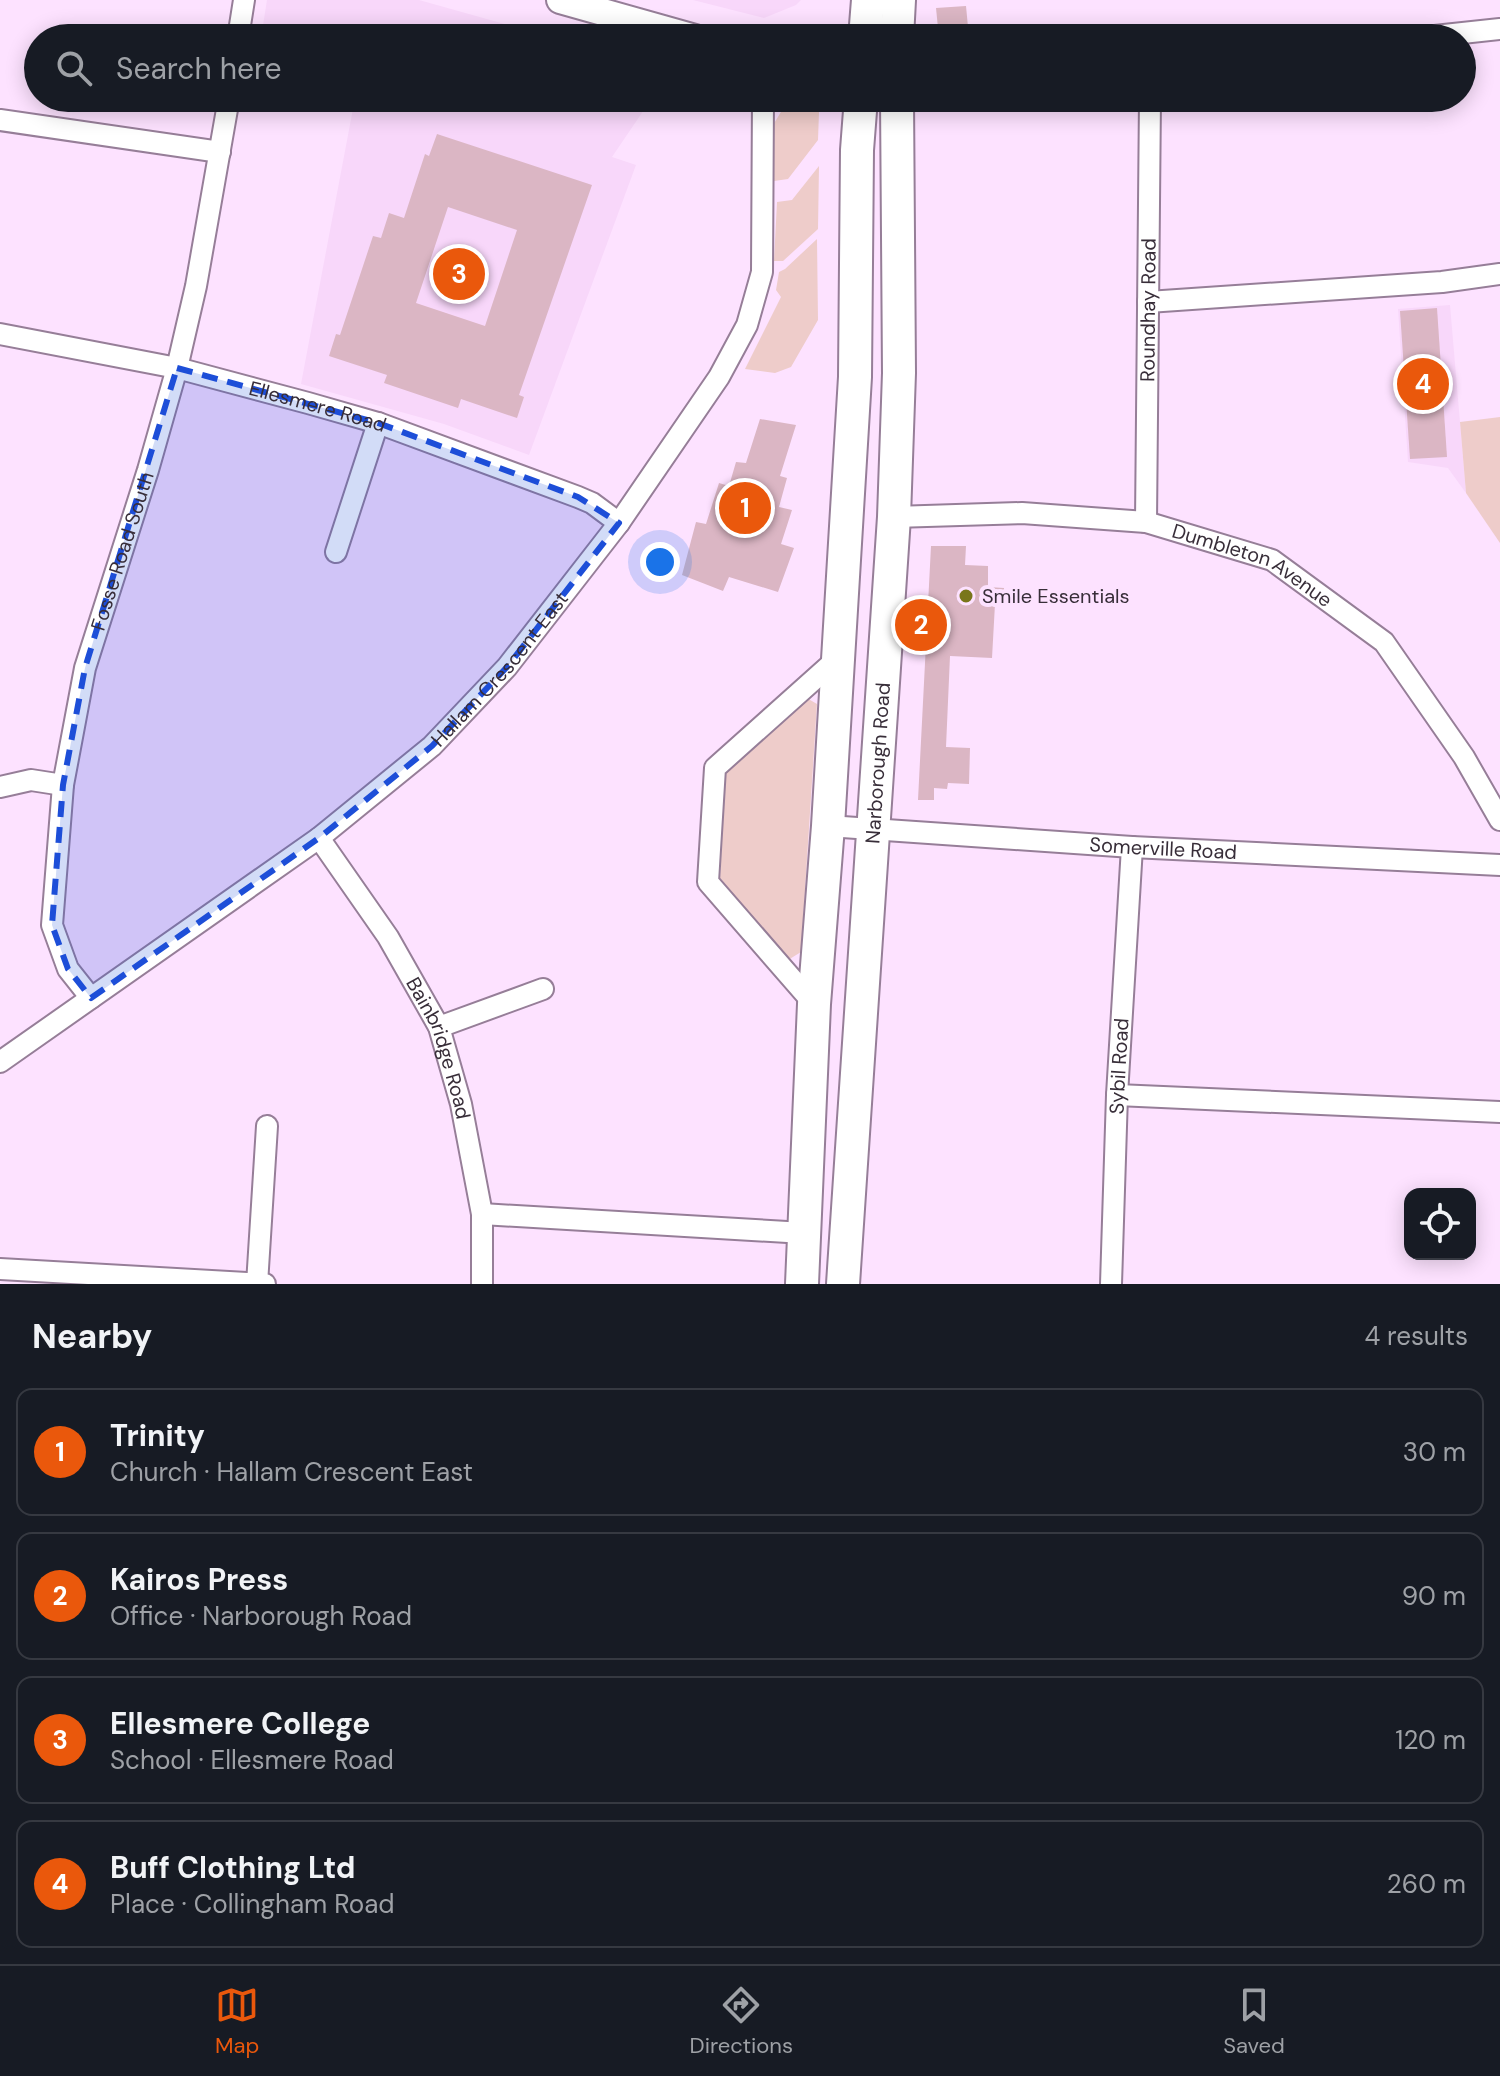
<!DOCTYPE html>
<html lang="en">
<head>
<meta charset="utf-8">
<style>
	:root { --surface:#171b24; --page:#20242c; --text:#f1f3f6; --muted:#9ea1a6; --line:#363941; --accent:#ea580c }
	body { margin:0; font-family:"DM Sans",sans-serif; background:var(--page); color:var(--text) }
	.controls { position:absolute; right:24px; bottom:24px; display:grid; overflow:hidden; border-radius:16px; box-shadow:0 4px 20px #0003 }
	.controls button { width:72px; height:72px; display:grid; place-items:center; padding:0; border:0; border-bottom:2px solid var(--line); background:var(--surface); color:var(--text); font:40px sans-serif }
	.you { position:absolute; left:660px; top:562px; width:28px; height:28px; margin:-20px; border:6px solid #fff; border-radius:50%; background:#1a73e8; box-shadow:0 0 0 12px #1a73e833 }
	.badge { display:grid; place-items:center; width:52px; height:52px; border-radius:50%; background:var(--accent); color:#fff; font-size:26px; font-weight:700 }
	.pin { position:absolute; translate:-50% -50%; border:4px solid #fff; box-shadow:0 2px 8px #0006 }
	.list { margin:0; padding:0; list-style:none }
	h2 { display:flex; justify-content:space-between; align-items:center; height:104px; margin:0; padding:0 32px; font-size:34px }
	h2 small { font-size:26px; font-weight:400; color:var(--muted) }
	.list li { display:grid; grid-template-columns:52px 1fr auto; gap:24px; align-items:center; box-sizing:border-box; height:128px; margin:0 16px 16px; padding:0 16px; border:2px solid var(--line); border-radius:16px }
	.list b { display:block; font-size:30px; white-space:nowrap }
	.list p { margin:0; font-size:26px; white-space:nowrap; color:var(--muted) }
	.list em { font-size:26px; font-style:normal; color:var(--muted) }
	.icon { flex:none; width:44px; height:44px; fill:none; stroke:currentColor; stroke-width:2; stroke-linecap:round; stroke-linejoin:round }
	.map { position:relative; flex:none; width:1500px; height:1284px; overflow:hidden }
	.search { position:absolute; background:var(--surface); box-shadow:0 4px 20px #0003; left:24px; right:24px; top:24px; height:88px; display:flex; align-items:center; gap:20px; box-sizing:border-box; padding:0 28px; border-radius:44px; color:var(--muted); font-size:30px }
	.sheet { height:680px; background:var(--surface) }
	nav { display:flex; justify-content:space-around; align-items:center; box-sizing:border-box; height:112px; border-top:2px solid var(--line); background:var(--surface); font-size:22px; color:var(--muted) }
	nav a { display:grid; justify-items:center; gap:4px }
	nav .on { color:var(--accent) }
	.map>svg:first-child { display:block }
	.built { fill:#f8d7fa }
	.green { fill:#eeccca }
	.building { fill:#dbb6c4; fill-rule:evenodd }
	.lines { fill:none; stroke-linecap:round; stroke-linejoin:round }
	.minor-casing { stroke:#967e98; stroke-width:24 }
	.tertiary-casing { stroke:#967e98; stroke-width:30 }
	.primary-casing { stroke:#967e98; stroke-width:36 }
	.minor { stroke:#fff; stroke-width:20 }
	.tertiary { stroke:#fff; stroke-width:26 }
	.primary { stroke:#fff; stroke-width:32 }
	.marked { fill:#1d4ed8; fill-opacity:0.2; stroke:#1d4ed8; stroke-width:6; stroke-dasharray:16 10; stroke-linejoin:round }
	.poi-dot { fill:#79761b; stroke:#fde2ff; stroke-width:3 }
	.labels { text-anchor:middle; stroke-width:8; stroke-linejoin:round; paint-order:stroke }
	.street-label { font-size:20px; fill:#382e39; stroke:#fde2ff }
	.poi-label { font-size:20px; fill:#382e39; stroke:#fde2ff; text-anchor:start }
</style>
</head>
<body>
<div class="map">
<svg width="1500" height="1284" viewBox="0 0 1500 1284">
	<rect width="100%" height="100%" fill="#fde2ff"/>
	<g class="built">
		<path d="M267,0H419L555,38H261Z"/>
		<path d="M693,0H801L796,5L764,18Z"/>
		<path d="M355,98H652L612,157L636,165L529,455L444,424L301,384Z"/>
		<path d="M1450,305L1466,493L1448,468L1408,462L1398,309Z"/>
	</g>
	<g class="green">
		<path d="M799,103H810L819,112L818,140L788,179L774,181L773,125L784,107L788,112Z"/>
		<path d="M819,166L818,229L783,261H774L777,202L792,200Z"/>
		<path d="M817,239L818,320L791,367L775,373L745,369L781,297L776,290L779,272L785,269Z"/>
		<path d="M1500,417V543L1466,493L1460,422Z"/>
		<path d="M805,697L817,704L801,952L788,960L720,878L725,769Z"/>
	</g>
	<g class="building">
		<path d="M966,6L969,38H939L936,8Z"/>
		<path d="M437,134L592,185L519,395L524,397L517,418L461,399L458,408L384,383L387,375L329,356L336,334L340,335L373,236L381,238L389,213L404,218L425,154L429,156ZM448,207L517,230L485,326L416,303Z"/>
		<path d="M1437,308L1447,457L1410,459L1400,311Z"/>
		<path d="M760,419L796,425L780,476L787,478L779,507L792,510L781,544L794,548L778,592L729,577L723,591L682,575L696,522L706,524L719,483L729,486L736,462L746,463Z"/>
		<path d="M931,546H966L965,565L988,566V587L1004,588L1003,604H995L992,658L950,656L946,747L970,748L969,784L948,783L947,789L934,788V800H918Z"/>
	</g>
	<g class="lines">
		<defs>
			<g id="minor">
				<path d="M238,38L244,0"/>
				<path d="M1416,38L1500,29"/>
				<path d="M0,120L220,152"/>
				<path d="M1148,302L1442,282L1500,274"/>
				<path id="s1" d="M0,334L177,368L308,403L378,423L578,497L592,503L619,523"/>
				<path id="s2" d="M894,517L1022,513L1146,522L1272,560L1384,642L1464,757L1500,820"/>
				<path id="s3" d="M1146,522L1150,98"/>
				<path d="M336,552L378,423"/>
				<path d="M0,787L31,780L63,785"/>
				<path id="s4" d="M828,826L1132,847L1500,865"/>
				<path id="s5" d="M319,838L388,937L439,1027L461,1104L482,1214V1284"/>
				<path id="s6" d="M91,998L68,969L52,925L63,785L85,668L148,470L177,368L196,286L229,98"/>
				<path d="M814,1004L708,882L715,768L838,658"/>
				<path d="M439,1027L543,989"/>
				<path id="s7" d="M0,1062L319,838L432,746L507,667L619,523L719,377L747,325L762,272L763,98"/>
				<path d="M1117,1095L1500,1112"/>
				<path d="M482,1214L804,1233"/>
				<path d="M0,1269L265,1284"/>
				<path d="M257,1284L267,1126"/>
				<path id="s8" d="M1111,1284L1117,1095L1132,847"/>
			</g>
			<path id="tertiary" d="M560,0L695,38"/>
			<g id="primary">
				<path d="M865,38L868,0"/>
				<path d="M897,38L899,0"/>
				<path d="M802,1284L814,1004L828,826L855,377L857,150L861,98"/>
				<path id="s9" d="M843,1284L894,517L899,373L897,98"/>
			</g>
		</defs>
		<use href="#minor" class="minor-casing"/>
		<use href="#tertiary" class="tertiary-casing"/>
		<use href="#primary" class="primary-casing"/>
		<use href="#minor" class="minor"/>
		<use href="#tertiary" class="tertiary"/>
		<use href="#primary" class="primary"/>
	</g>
	<path class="marked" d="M177,368L378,423L578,497L619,523L507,667L432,746L319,838L91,998L68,969L52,925L63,785L85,668Z"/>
	<circle class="poi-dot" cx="966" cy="596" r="8"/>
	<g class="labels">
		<g class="street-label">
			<text dy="7" stroke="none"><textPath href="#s3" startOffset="212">Roundhay Road</textPath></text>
			<text dy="7" stroke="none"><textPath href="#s1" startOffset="326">Ellesmere Road</textPath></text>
			<text dy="7" stroke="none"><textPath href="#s6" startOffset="466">Fosse Road South</textPath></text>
			<text dy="7" stroke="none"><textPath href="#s2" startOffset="368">Dumbleton Avenue</textPath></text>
			<text dy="7" stroke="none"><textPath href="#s7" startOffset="638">Hallam Crescent East</textPath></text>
			<text dy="7" stroke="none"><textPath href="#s9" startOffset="522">Narborough Road</textPath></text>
			<text dy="7" stroke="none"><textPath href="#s4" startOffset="336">Somerville Road</textPath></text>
			<text dy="7" stroke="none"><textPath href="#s5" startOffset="244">Bainbridge Road</textPath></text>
			<text dy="7" stroke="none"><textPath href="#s8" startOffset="218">Sybil Road</textPath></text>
		</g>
		<g class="poi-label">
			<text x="982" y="603">Smile Essentials</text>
		</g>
	</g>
</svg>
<div class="controls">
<button><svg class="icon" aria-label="locate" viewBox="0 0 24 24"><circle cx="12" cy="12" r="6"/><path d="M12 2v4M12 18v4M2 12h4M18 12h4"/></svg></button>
</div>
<div class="you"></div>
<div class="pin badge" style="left:745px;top:508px">1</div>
<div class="pin badge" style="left:921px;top:625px">2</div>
<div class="pin badge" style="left:459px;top:274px">3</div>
<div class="pin badge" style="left:1423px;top:384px">4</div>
<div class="search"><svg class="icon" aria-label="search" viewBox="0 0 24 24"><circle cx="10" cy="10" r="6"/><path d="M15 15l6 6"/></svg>Search here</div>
</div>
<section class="sheet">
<h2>Nearby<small>4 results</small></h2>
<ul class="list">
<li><span class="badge">1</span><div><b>Trinity</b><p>Church · Hallam Crescent East</p></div><em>30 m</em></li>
<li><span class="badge">2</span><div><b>Kairos Press</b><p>Office · Narborough Road</p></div><em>90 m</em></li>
<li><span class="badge">3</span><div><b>Ellesmere College</b><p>School · Ellesmere Road</p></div><em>120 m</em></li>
<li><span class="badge">4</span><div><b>Buff Clothing Ltd</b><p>Place · Collingham Road</p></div><em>260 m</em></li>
</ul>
</section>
<nav>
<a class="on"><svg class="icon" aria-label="map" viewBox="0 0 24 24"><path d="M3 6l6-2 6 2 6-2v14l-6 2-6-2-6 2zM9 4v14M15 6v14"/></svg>Map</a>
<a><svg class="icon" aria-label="directions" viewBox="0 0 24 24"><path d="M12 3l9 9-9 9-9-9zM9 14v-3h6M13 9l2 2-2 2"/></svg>Directions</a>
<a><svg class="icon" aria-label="saved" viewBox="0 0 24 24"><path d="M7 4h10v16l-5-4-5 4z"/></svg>Saved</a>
</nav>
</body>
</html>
